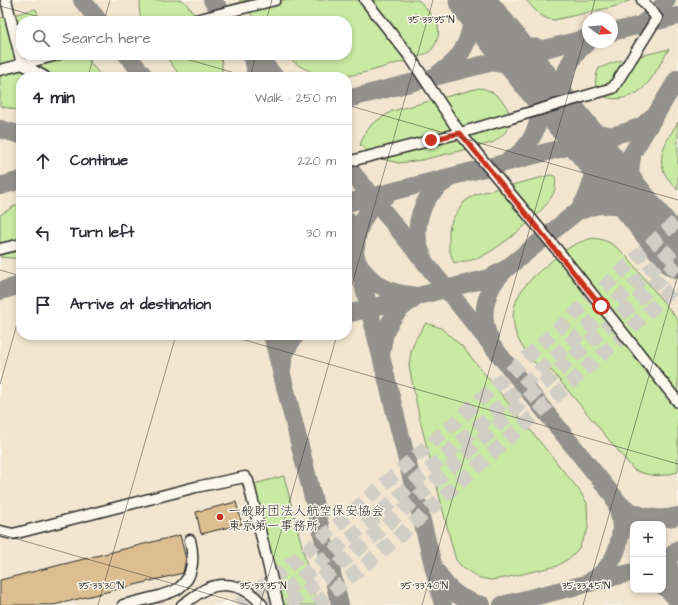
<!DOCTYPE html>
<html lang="en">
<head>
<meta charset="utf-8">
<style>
	:root { --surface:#fff; --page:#f2f2f3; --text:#2b2b33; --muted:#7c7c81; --line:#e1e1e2 }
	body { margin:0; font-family:"Architects Daughter","Klee One",sans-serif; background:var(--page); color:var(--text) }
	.controls { position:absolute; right:12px; bottom:12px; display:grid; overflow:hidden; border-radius:8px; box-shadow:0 2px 6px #0003 }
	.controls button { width:36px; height:36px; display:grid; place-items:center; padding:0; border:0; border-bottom:1px solid var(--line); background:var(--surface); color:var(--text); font:20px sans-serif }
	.compass { position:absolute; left:582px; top:12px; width:36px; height:36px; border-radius:50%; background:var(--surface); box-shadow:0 2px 6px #0003; rotate:106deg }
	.stop { position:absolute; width:12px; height:12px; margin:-9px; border:3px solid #c8321e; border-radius:50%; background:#fff }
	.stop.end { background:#c8321e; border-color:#fff; box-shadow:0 1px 4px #0008 }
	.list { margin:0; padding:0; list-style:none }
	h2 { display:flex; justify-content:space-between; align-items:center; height:52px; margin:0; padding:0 16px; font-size:17px }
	h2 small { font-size:13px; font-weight:400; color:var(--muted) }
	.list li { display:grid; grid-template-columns:26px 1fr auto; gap:12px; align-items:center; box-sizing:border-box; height:72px; padding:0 16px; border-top:1px solid var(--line) }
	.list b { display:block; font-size:15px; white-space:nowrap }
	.list em { font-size:13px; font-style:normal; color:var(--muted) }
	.icon { flex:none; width:22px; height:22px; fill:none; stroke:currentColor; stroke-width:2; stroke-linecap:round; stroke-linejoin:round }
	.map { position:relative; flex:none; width:678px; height:605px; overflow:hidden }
	.search { position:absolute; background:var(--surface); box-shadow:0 2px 6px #0003; left:16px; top:16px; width:336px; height:44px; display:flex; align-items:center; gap:10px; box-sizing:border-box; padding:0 14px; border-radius:16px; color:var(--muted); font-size:15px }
	.panel { position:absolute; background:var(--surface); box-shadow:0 2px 6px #0003; left:16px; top:72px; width:336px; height:268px; border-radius:16px }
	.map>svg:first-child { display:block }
	.built { fill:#f2e6d0; fill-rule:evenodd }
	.green { fill:#c8eaa2; stroke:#7a8a66 }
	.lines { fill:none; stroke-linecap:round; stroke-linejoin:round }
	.taxiway { stroke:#93918c; stroke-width:18 }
	.runway { stroke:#93918c; stroke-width:45 }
	.building { fill:#dcbe90; stroke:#2b2b2b }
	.highway-tunnel { stroke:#d1cec5; stroke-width:14; stroke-dasharray:14 7; stroke-linecap:butt }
	.minor-casing { stroke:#2b2b2b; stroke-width:13 }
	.minor { stroke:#fbf7ec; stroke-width:10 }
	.route { stroke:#c8321e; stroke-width:5 }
	.ticks { fill:none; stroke:#2b2b2b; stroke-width:1; stroke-opacity:0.45 }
	.poi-dot { fill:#c8321e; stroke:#fbf7ec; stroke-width:1.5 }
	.labels { text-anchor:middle; stroke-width:3; stroke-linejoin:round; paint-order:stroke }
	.poi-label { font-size:13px; fill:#2b2b2b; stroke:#fbf7ec; text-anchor:start }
	.ticks-label { font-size:10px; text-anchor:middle; fill:#2b2b2b; stroke:#fbf7ec; stroke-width:3; stroke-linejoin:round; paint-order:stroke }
</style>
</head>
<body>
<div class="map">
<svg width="678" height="605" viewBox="0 0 678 605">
	<rect width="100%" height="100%" fill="#fbf7ec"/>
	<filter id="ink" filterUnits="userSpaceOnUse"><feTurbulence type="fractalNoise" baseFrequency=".025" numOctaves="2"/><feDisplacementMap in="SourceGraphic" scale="8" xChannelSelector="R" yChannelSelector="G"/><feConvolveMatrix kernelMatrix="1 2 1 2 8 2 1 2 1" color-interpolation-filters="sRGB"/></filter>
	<g filter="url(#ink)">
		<path class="built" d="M0,0H678V605H233L229,599L219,605H0ZM588,18H612V42H588ZM21,21H347V55H21ZM21,77H347V335H21ZM633,524H663V590H633Z"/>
		<g class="green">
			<path d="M141,0H183L200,21H141L139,7Z"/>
			<path d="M239,0H365L412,59C366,71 326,93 286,55H347V21H257Z"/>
			<path d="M370,0H419C425,8 432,14 437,23C441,32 437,46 429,52C426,54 421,55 417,57Z"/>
			<path d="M526,0H631L617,6L554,20C541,19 534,9 526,0Z"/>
			<path d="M36,9L39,17H47L56,21H21V55H84L102,77H21V111L0,106V18Z"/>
			<path d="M669,49C661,62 653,80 641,90C620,106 584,101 599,68L615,62Z"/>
			<path d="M165,55H220L222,62V77H181Z"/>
			<path d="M479,88C496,89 516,110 508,128C504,135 498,139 492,143L422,160L399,163L386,160L370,154L360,145L364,135L372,124L392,111Z"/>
			<path d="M678,122V190C674,185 667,179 664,172C656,154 669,137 678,122Z"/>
			<path d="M551,175L555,176C556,182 556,188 553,194C545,213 498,249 479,258C471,261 462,261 454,263L449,249V229L453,218L464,202L476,194Z"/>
			<path d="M21,204V259L0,257V215L16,205Z"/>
			<path d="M593,238C609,240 615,245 627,257L678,320V472C660,477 652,477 634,470L551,370L545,375C536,364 520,347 516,334C506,301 525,283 548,264C563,251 573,243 593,238Z"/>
			<path d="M426,323L441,328L462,346L579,490L587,503L588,529L579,548L571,557L557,566L505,578L491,580L480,578L463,568L456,560L452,546L419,416L409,366L411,351L416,338Z"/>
			<path d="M284,476L317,605H284L254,484Z"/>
		</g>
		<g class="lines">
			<g class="taxiway">
				<path d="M82,0L99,21"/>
				<path d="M212,0L229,21"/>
				<path d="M643,23L657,12L667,0"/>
				<path d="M497,32C510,42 523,48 539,48"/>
				<path d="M612,32L678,16"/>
				<path d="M588,42C563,61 556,93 570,122L592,132L609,135"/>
				<path d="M127,55L145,77"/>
				<path d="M252,55L255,67V77"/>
				<path d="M257,55L275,77"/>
				<path d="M496,63C508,65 528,68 535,80C538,85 539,92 540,98C542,122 532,148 509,160"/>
				<path d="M439,73C465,59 477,28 468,0"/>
				<path d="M347,99L588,38"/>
				<path d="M0,129L21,135"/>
				<path d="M632,158C628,176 631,193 640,209"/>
				<path d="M347,166L636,524"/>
				<path d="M0,186L21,180"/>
				<path d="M347,203L626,132L642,126L652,117"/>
				<path d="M582,205C594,186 597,163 586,142"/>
				<path d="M583,210C606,200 630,205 649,221"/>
				<path d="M347,220L443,605"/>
				<path d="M356,247C357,226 367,207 386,196"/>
				<path d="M423,257C410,228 421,195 448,180"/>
				<path d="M359,264C370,283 390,294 412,295"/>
				<path d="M0,291L21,285"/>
				<path d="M347,314L485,279L491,277L507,268L616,180L678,78"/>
				<path d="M272,335L340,605"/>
				<path d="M490,339C479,316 485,289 504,271"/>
				<path d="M382,351C383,329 394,310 413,300"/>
				<path d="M282,371C282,357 288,345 296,335"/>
				<path d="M624,507C639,518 660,521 678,516"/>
				<path d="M665,560L674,575L678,586"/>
				<path d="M663,561L673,554L678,549"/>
				<path d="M438,573C447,590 463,601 482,605"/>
				<path d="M591,581C618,565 628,530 615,502"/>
				<path d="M663,586L670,592L678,601"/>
				<path d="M502,605L633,572"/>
			</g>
			<path class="runway" d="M471,0L678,256"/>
		</g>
		<g class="building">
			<path d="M236,502L242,524L201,534L196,512Z"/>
			<path d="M180,535L186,559L183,573L54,605H0V580Z"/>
		</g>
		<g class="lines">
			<g class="highway-tunnel">
				<path d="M239,605L313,546L461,417L678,220"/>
				<path d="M268,605L370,521L473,431L678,245"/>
				<path d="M289,605L379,532L678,263"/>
				<path d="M316,605L394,541L625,334L678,284"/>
			</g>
			<defs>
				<g id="minor">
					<path d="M6,0L22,64L45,77"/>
					<path d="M365,0L410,57L460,133L563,257L678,402"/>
					<path d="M192,21L275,0"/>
					<path d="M0,70L57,55"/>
					<path d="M347,162L460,133L613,88L657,18L642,0"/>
					<path d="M0,249L21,244"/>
					<path d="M0,531L13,534L196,487L245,477L248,481L278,605"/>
					<path d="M123,605C135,602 170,595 179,588C194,577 194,556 190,540"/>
					<path d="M182,605C190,600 198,593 206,589C226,580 249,587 262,605"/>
				</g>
			</defs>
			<use href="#minor" class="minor-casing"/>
			<use href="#minor" class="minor"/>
		</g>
	</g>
	<g class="lines" filter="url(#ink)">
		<path class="route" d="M431,140L460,133L601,306"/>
	</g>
	<path class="ticks" d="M0,6L54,21M590,18L595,0M104,21L110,0M266,21L272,0M172,55L249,77M88,77L94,55M250,77L256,55M347,105L678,200M0,270L21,276M347,302L433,0M227,335L678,464M0,384L21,310M0,534L247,605M98,605L176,335M260,605L337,335M422,605L588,25M583,605L678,275"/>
	<circle class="poi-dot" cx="220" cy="517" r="4"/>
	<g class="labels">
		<g class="poi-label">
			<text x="228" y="515">一般財団法人航空保安協会<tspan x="228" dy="15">東京第一事務所</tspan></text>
		</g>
	</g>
	<g class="ticks-label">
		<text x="431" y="23">35°33'35"N</text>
		<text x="101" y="589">35°33'30"N</text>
		<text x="263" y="589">35°33'35"N</text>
		<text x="424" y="589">35°33'40"N</text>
		<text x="586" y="589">35°33'45"N</text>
	</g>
</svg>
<div class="controls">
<button>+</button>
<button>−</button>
</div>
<svg class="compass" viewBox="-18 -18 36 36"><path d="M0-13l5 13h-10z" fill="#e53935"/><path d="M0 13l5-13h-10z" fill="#7c7c81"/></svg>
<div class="stop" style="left:601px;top:306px"></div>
<div class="stop end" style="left:431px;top:140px"></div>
<div class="search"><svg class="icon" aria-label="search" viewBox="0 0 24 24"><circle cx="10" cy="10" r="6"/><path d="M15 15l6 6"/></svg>Search here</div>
<section class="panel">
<h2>4 min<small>Walk · 250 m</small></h2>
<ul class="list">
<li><svg class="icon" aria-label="ahead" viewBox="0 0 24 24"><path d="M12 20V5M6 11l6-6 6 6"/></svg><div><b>Continue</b></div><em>220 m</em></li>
<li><svg class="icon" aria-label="left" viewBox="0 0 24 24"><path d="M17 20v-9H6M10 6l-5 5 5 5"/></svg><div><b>Turn left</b></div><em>30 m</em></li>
<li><svg class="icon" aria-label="arrive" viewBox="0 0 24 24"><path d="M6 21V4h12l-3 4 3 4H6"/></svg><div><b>Arrive at destination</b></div></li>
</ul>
</section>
</div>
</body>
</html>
